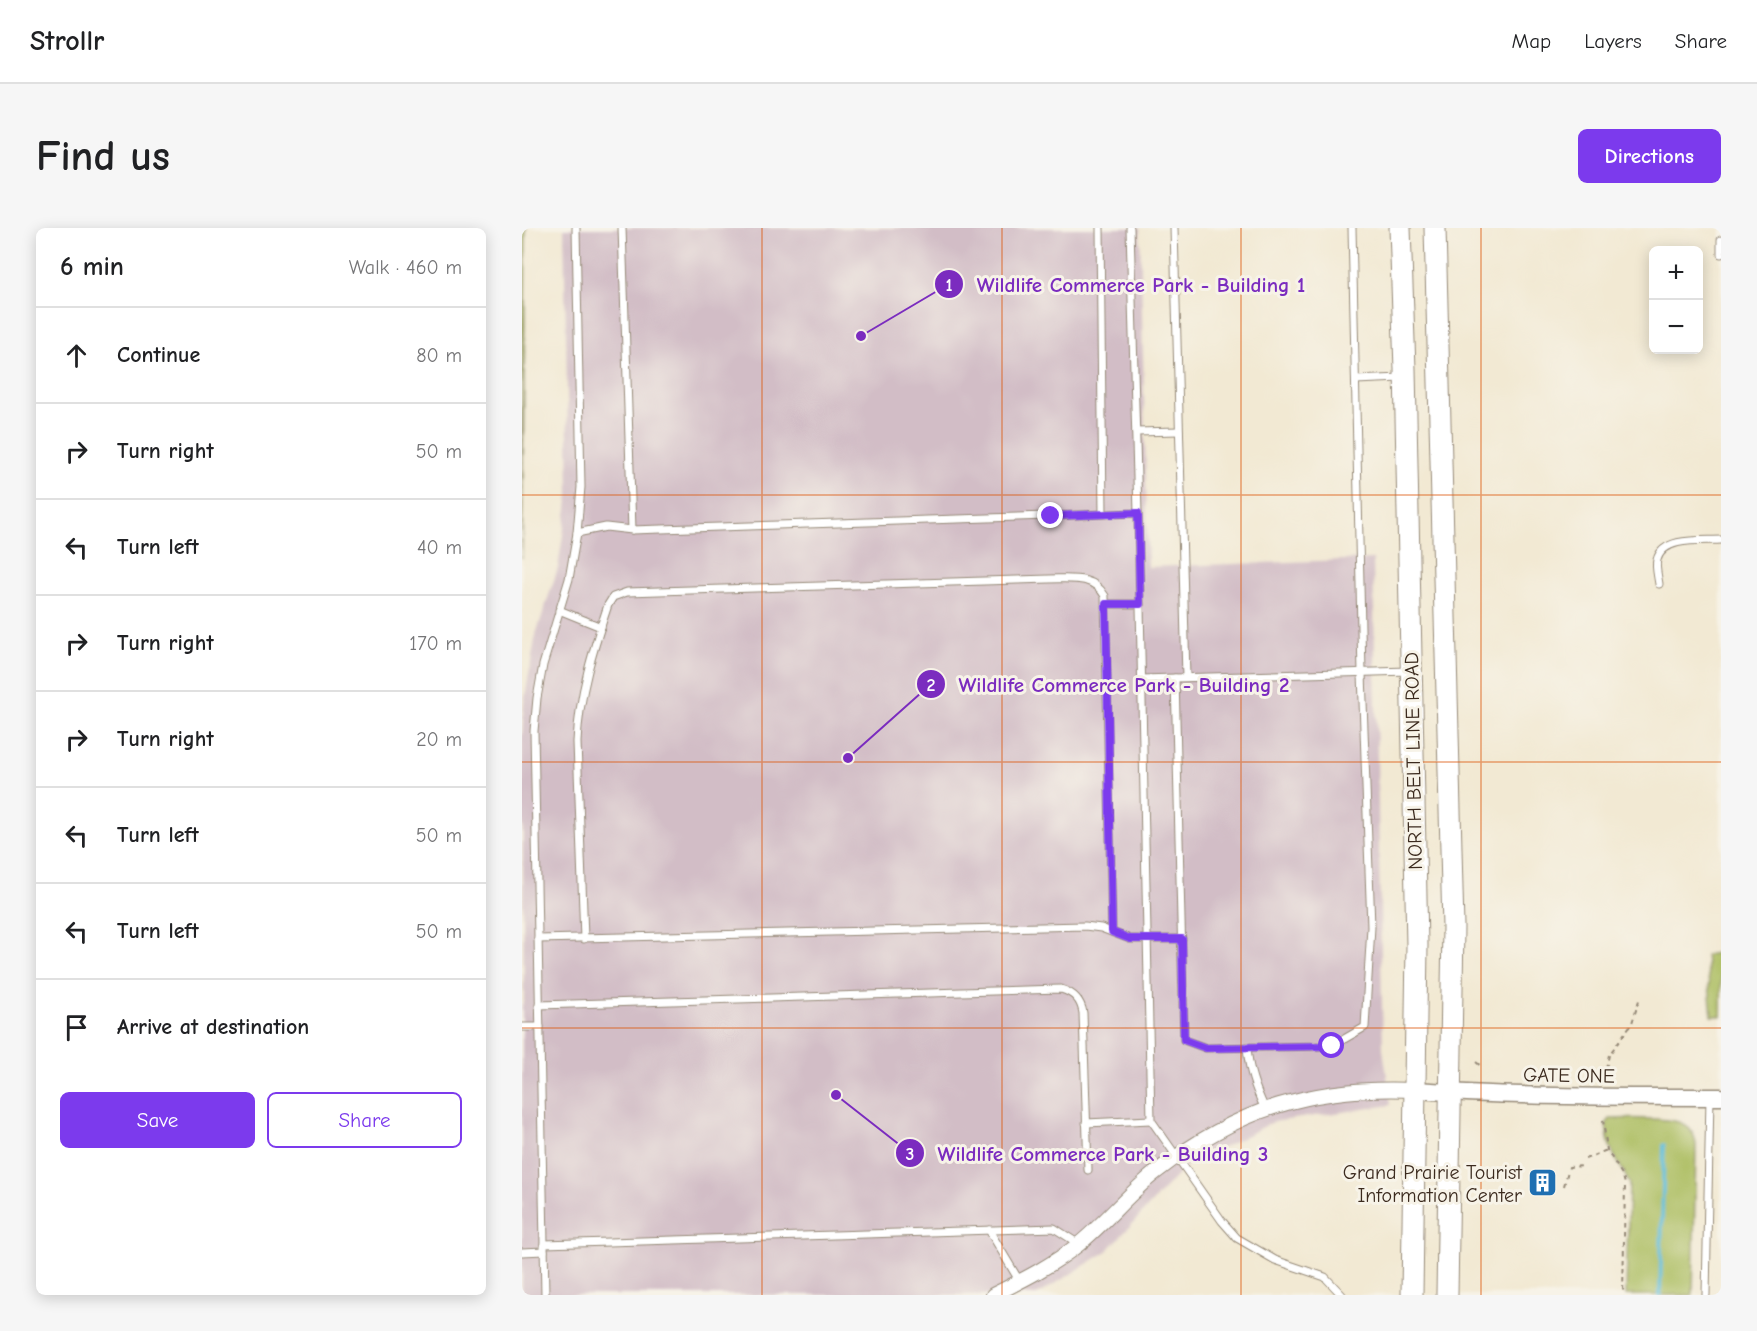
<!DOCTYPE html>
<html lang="en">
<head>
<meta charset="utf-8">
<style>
	:root { --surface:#fff; --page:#f6f6f6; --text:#202124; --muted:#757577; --line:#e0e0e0; --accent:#7c3aed }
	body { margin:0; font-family:"Comic Neue",sans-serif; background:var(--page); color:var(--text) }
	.controls { position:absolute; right:18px; top:18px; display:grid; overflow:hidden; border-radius:9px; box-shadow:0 3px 15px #0003 }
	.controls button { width:54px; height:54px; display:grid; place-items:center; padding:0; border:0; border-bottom:2px solid var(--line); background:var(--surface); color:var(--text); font:30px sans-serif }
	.stop { position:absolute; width:18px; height:18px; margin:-14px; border:4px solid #7c3aed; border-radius:50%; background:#fff }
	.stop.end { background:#7c3aed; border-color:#fff; box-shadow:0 2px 6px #0008 }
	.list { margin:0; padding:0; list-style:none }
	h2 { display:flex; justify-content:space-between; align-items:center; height:78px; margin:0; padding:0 24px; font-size:26px }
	h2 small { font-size:20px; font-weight:400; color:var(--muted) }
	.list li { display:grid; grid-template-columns:39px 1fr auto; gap:18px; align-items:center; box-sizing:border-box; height:96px; padding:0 24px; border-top:2px solid var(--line) }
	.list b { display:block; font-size:22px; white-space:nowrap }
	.list em { font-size:20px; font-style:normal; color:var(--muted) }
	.actions { display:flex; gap:12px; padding:18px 24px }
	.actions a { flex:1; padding:14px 0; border:2px solid var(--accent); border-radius:9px; text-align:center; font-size:21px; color:var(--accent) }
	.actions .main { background:var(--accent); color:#fff }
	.icon { flex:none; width:33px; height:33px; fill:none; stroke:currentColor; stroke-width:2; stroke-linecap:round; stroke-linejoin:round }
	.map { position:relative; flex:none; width:1199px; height:1067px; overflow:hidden; border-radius:9px }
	header { display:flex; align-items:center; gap:36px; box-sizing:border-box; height:84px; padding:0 30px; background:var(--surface); border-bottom:2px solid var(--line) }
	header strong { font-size:28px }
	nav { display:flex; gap:33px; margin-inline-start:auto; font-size:21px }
	.intro { display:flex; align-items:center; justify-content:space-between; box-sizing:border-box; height:144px; padding:0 36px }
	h1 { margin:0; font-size:42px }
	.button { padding:15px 27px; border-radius:9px; background:var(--accent); color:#fff; font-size:21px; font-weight:700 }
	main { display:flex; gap:36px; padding:0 36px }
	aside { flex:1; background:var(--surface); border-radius:9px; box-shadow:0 3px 15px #0003 }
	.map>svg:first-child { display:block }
	.industrial { fill:#d2bdc6 }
	.green { fill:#acbd60; stroke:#74743f; stroke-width:1.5 }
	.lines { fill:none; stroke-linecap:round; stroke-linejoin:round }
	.stream { stroke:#59bbd7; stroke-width:4 }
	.service-casing { stroke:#968a78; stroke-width:9 }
	.minor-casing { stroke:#968a78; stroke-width:16 }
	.tertiary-casing { stroke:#968a78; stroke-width:19 }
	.primary-casing { stroke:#968a78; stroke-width:23 }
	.path { stroke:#968a78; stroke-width:2; stroke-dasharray:4.5 4.5; stroke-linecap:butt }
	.service { stroke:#fff; stroke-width:7 }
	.minor { stroke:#fff; stroke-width:14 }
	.tertiary { stroke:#fff; stroke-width:16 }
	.primary { stroke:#fff; stroke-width:21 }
	.route { stroke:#7c3aed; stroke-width:8 }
	.grid { fill:none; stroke:#df570d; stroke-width:1.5; stroke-opacity:0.55 }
	.labels { text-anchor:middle; stroke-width:6; stroke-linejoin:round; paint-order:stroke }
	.street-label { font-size:20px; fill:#3b2a1e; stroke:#f7f3e8 }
	.poi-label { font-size:20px; fill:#3b2a1e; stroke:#f7f3e8; text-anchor:end }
	.leader { fill:none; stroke:#7b2cbf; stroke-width:2 }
	.callout-dot { fill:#7b2cbf; stroke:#f7f3e8; stroke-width:2 }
	.mark-label { font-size:18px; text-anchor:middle; font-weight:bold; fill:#fff }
	.callout-label { font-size:21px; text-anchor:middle; font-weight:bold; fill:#7b2cbf; stroke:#f7f3e8; stroke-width:6; stroke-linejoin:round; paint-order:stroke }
</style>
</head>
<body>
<header>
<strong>Strollr</strong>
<nav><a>Map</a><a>Layers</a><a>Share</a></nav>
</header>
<div class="intro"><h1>Find us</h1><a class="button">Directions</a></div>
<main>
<aside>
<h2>6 min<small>Walk · 460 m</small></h2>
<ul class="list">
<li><svg class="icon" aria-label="ahead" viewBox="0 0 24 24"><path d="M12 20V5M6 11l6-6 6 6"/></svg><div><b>Continue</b></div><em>80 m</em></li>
<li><svg class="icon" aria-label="right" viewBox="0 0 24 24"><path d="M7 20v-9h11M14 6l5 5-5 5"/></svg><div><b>Turn right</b></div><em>50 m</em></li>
<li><svg class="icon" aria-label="left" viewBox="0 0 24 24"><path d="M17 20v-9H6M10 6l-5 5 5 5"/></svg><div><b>Turn left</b></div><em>40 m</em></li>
<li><svg class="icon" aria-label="right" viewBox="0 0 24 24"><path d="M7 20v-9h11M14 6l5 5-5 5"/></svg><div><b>Turn right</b></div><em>170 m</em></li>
<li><svg class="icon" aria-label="right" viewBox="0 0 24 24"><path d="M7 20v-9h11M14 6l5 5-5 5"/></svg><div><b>Turn right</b></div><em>20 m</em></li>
<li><svg class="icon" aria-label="left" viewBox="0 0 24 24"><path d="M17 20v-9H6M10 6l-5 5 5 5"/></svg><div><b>Turn left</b></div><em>50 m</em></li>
<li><svg class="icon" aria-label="left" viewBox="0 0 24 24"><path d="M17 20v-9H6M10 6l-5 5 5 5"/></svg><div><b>Turn left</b></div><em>50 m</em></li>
<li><svg class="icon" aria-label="arrive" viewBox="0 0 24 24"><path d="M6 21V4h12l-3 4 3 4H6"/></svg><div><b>Arrive at destination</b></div></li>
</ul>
<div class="actions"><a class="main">Save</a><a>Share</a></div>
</aside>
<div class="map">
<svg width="1199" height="1067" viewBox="0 0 1199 1067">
	<rect width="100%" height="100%" fill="#f7f3e8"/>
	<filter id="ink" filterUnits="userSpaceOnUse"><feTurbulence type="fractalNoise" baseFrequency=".0167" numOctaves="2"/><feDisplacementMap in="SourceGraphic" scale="12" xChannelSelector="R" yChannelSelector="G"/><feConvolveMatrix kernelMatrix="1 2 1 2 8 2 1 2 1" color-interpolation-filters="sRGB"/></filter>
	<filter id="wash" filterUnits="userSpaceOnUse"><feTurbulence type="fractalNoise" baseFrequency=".008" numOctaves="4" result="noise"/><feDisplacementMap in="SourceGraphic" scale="24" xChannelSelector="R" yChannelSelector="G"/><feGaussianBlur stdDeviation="1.35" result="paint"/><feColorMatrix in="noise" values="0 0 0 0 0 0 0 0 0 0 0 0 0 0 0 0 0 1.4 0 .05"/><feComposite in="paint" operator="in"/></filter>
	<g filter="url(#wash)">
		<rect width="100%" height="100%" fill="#f2e9d3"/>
		<path class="industrial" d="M42,0H618L626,339L851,331L861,821L869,877L751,894L663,939L584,1024L515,1067H0V778L2,771L0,511L2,475L14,406L36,340L47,267Z"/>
		<g class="green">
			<path d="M0,0H4L0,330Z"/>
			<path d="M1199,724V788H1190L1184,727Z"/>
			<path d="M1088,891C1101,890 1148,890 1159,895C1168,899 1173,907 1174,917L1171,1067H1104L1107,956C1103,944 1096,936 1091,925C1086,916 1085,906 1084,896Z"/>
		</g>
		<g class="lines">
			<path class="stream" d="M1138,1067L1142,917"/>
		</g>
	</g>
	<g filter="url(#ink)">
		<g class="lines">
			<defs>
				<g id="service">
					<path d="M578,0L581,286"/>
					<path d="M608,0L616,285L629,892L700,993L715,1010L753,1032L803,1049L820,1067"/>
					<path d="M652,0L664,449"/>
					<path d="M1199,12V26"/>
					<path d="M834,152L879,150"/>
					<path d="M614,204L657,203"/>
					<path d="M110,302L616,285"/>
					<path d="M55,305L84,299L110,302L100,0"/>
					<path d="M1137,356C1136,349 1133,338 1135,332C1141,308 1180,313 1199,312"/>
					<path d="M584,376H618"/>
					<path d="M37,382L79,399"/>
					<path d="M653,450L662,812L684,820L810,818L843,799L849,699L840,445L830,0"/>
					<path d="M619,451L887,443"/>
					<path d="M16,711L563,698L579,700L608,711H660"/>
					<path d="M62,711L55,514C57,466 71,422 86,377L91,369L105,364L527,351C549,351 571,347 583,368L590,704"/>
					<path d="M17,777L539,761C552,765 559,772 561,785L566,942"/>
					<path d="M0,799H18"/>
					<path d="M725,819C727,843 733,860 743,881"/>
					<path d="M564,895L629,892"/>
					<path d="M467,1002L498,1054"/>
					<path d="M22,1016L532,1000L557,1016"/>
					<path d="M0,1024L22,1023"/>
					<path d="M23,1067L12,503L15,470L21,437L47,351L55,305L59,259L54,0"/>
					<path d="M1184,1067L1188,869"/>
				</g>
				<path id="minor" d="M471,1067C501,1052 531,1037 557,1016C584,994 607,965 634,944C715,881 792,857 894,862"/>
				<path id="tertiary" d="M894,862C995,869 1097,869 1199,869"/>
				<g id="primary">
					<path d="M878,0L883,141L895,717L890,1067"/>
					<path d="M913,0L931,699L925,1067"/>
				</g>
			</defs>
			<use href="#service" class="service-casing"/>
			<use href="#minor" class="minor-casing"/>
			<use href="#tertiary" class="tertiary-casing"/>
			<use href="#primary" class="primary-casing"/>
			<g class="path">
				<path d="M954,834L960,839"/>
				<path d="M1082,849L1087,827L1110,795L1118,769"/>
				<path d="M1081,892L1085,922L1101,948L1103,956L1101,1067"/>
				<path d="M1063,931L1085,922"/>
				<path d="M1042,958L1047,939L1063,938"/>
			</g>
			<use href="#service" class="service"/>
			<use href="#minor" class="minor"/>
			<use href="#tertiary" class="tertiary"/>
			<use href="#primary" class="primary"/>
		</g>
	</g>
	<g class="lines" filter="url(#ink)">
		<path class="route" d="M529,288L616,285L618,376H584L590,704L608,711H660L662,812L684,820L810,818"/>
	</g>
	<path class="grid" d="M240,0V1067M480,0V1067M719,0V1067M959,0V1067M0,267H1199M0,534H1199M0,800H1199"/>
	<defs>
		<symbol id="building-square" viewBox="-11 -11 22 22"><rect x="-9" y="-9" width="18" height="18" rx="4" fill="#1f6fb2" stroke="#f7f3e8"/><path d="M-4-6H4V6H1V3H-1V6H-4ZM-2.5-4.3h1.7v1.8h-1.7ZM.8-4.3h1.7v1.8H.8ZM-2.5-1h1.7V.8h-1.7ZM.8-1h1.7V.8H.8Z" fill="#fff"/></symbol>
	</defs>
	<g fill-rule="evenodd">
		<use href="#building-square" x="1004" y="938" width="33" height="33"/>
	</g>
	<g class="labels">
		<g class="street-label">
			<text transform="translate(891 533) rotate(-91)" y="7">NORTH BELT LINE ROAD</text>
			<text transform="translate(1047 847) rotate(1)" y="7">GATE ONE</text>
		</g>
		<g class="poi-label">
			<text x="1000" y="951">Grand Prairie Tourist<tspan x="1000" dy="23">Information Center</tspan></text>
		</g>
	</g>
	<path class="leader" d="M339 108L427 56M326 530L409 456M314 867L388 925"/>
	<g class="callout-dot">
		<circle cx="339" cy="108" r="6"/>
		<circle cx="326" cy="530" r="6"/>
		<circle cx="314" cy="867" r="6"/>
		<circle cx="427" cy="56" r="15"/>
		<circle cx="409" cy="456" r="15"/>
		<circle cx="388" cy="925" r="15"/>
	</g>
	<g class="mark-label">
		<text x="427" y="63">1</text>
		<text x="409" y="463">2</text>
		<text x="388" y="932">3</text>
	</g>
	<g class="callout-label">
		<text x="619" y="64">Wildlife Commerce Park - Building 1</text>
		<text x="602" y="464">Wildlife Commerce Park - Building 2</text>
		<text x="581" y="933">Wildlife Commerce Park - Building 3</text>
	</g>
</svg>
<div class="controls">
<button>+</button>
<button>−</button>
</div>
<div class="stop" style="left:810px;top:818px"></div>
<div class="stop end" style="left:529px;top:288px"></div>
</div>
</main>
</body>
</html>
